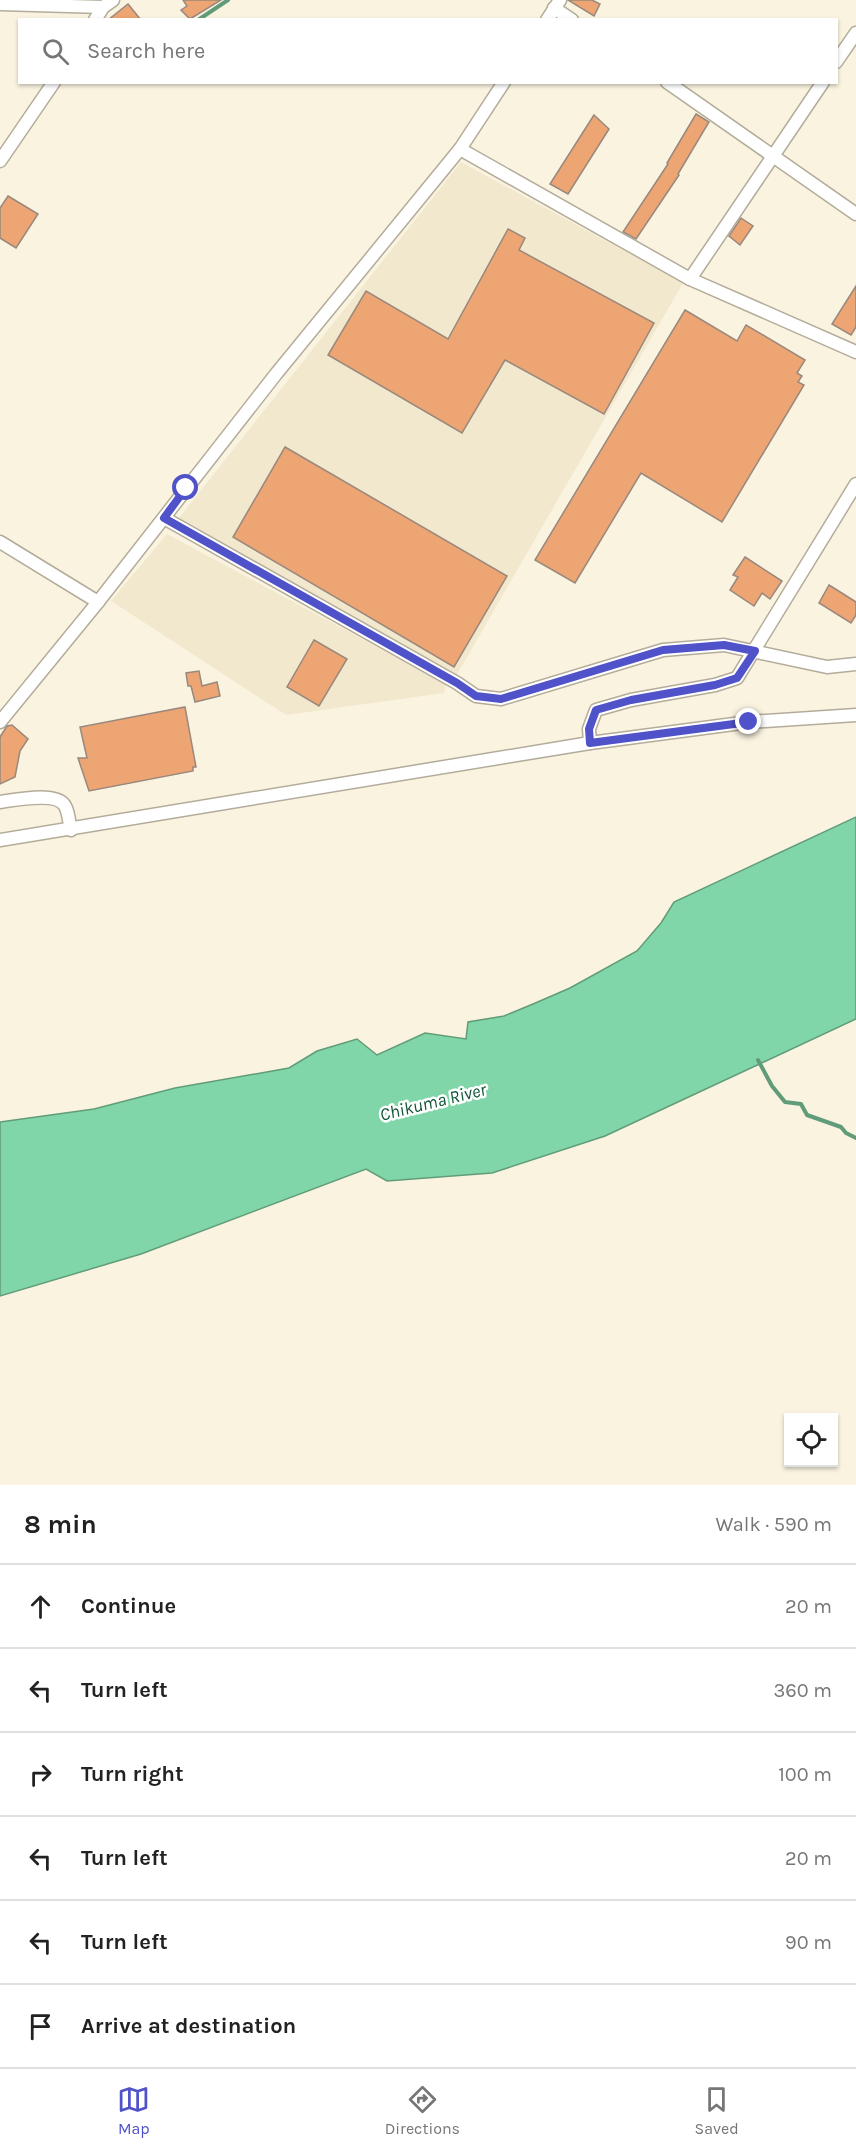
<!DOCTYPE html>
<html lang="en">
<head>
<meta charset="utf-8">
<style>
	:root { --surface:#fff; --page:#f2f2f2; --text:#222; --muted:#767676; --line:#e0e0e0; --accent:#5052c9 }
	body { margin:0; font-family:Karla,sans-serif; background:var(--page); color:var(--text) }
	.controls { position:absolute; right:18px; bottom:18px; display:grid; overflow:hidden; border-radius:0px; box-shadow:0 2px 4px #0004 }
	.controls button { width:54px; height:54px; display:grid; place-items:center; padding:0; border:0; border-bottom:2px solid var(--line); background:var(--surface); color:var(--text); font:30px sans-serif }
	.stop { position:absolute; width:18px; height:18px; margin:-14px; border:4px solid #5052c9; border-radius:50%; background:#fff }
	.stop.end { background:#5052c9; border-color:#fff; box-shadow:0 2px 6px #0008 }
	.list { margin:0; padding:0; list-style:none }
	h2 { display:flex; justify-content:space-between; align-items:center; height:78px; margin:0; padding:0 24px; font-size:26px }
	h2 small { font-size:20px; font-weight:400; color:var(--muted) }
	.list li { display:grid; grid-template-columns:39px 1fr auto; gap:18px; align-items:center; box-sizing:border-box; height:84px; padding:0 24px; border-top:2px solid var(--line) }
	.list b { display:block; font-size:22px; white-space:nowrap }
	.list em { font-size:20px; font-style:normal; color:var(--muted) }
	.icon { flex:none; width:33px; height:33px; fill:none; stroke:currentColor; stroke-width:2; stroke-linecap:round; stroke-linejoin:round }
	.map { position:relative; flex:none; width:856px; height:1485px; overflow:hidden }
	.search { position:absolute; background:var(--surface); box-shadow:0 2px 4px #0004; left:18px; right:18px; top:18px; height:66px; display:flex; align-items:center; gap:15px; box-sizing:border-box; padding:0 21px; border-radius:0px; color:var(--muted); font-size:22px }
	.sheet { height:582px; background:var(--surface) }
	nav { display:flex; justify-content:space-around; align-items:center; box-sizing:border-box; height:84px; border-top:2px solid var(--line); background:var(--surface); font-size:16px; color:var(--muted) }
	nav a { display:grid; justify-items:center; gap:3px }
	nav .on { color:var(--accent) }
	.map>svg:first-child { display:block }
	.built { fill:#f2e8ce }
	.water { fill:#80d6a8; stroke:#619c7a; stroke-width:1.5 }
	.lines { fill:none; stroke-linecap:round; stroke-linejoin:round }
	.stream { stroke:#619c7a; stroke-width:4 }
	.building { fill:#eca573; stroke:#99887d; stroke-width:1.5 }
	.minor-casing { stroke:#b3ac9a; stroke-width:15 }
	.minor { stroke:#fff; stroke-width:12 }
	.route { stroke:#5052c9; stroke-width:8 }
	.labels { text-anchor:middle; stroke-width:5; stroke-linejoin:round; paint-order:stroke }
	.water-label { font-size:18px; font-style:italic; fill:#105436; stroke:#fff }
</style>
</head>
<body>
<div class="map">
<svg width="856" height="1485" viewBox="0 0 856 1485">
	<rect width="100%" height="100%" fill="#faf3e0"/>
	<g class="built">
		<path d="M461,162L683,283L456,676L175,523Z"/>
		<path d="M167,534L446,684L444,693L286,715L111,601Z"/>
	</g>
	<path class="water" d="M856,817V1019L605,1136L492,1173L387,1181L366,1169L141,1254L0,1296V1122L94,1109L175,1088L289,1068L317,1051L357,1039L377,1055L425,1033L466,1039L468,1022L504,1016L533,1004L570,988L637,951L661,923L674,902Z"/>
	<g class="lines">
		<g class="stream">
			<path d="M198,20L228,0"/>
			<path d="M758,1060L772,1086L785,1102L801,1104L807,1115L841,1127L846,1133L856,1138"/>
		</g>
	</g>
	<g class="building">
		<path d="M183,0H221L190,19L181,10L187,6Z"/>
		<path d="M568,0H592L600,4L594,16Z"/>
		<path d="M128,4L141,20H108Z"/>
		<path d="M696,114L709,122L678,174L679,175L636,239L623,232L668,164L667,163Z"/>
		<path d="M594,115L609,129L568,194L550,184Z"/>
		<path d="M8,196L38,214L16,248L0,238V208Z"/>
		<path d="M741,218L753,226L740,245L729,236Z"/>
		<path d="M508,229L525,238L519,250L654,323L604,414L505,360L462,433L328,355L366,291L448,339Z"/>
		<path d="M856,286V327L851,335L832,324Z"/>
		<path d="M685,310L737,341L746,325L805,360L797,373L802,376L798,382L804,385L722,522L641,473L575,583L535,560Z"/>
		<path d="M285,447L507,576L454,667L233,537Z"/>
		<path d="M745,557L782,581L770,599L762,593L754,606L730,590L738,577L733,575Z"/>
		<path d="M829,585L856,602V615L851,623L819,603Z"/>
		<path d="M314,640L347,659L319,706L287,687Z"/>
		<path d="M199,671L202,686L217,682L220,696L195,702L191,686H188L186,673Z"/>
		<path d="M185,707L196,767H193V771L89,791L78,758H87L80,727Z"/>
		<path d="M12,725L28,739L20,751L15,777L0,784V737L7,726Z"/>
	</g>
	<g class="lines">
		<defs>
			<g id="minor">
				<path d="M0,4L103,7"/>
				<path d="M554,8L572,20"/>
				<path d="M95,20L103,7L113,0"/>
				<path d="M547,20L560,0"/>
				<path d="M836,62L856,33"/>
				<path d="M667,82L856,214"/>
				<path d="M460,149L690,279L856,352"/>
				<path d="M0,161L54,82"/>
				<path d="M690,279L823,82"/>
				<path d="M164,518L457,683L476,696L501,699L663,650L724,645L827,667L856,664"/>
				<path d="M0,542L98,602"/>
				<path d="M0,722L98,602L276,374L460,149L504,82"/>
				<path d="M590,743L589,729L596,710L631,700L715,685L737,678L856,484"/>
				<path d="M0,802C15,800 57,791 65,806C69,813 69,823 71,830"/>
				<path d="M0,840L590,743L749,722L856,715"/>
			</g>
		</defs>
		<use href="#minor" class="minor-casing"/>
		<use href="#minor" class="minor"/>
	</g>
	<g class="lines">
		<path class="route" d="M186,488L164,518L457,683L476,696L501,699L663,650L724,645L755,651L737,678L715,685L631,700L596,710L589,729L590,743L749,722"/>
	</g>
	<g class="labels">
		<g class="water-label">
			<text transform="translate(433 1102) rotate(-14)" y="6">Chikuma River</text>
		</g>
	</g>
</svg>
<div class="controls">
<button><svg class="icon" aria-label="locate" viewBox="0 0 24 24"><circle cx="12" cy="12" r="6"/><path d="M12 2v4M12 18v4M2 12h4M18 12h4"/></svg></button>
</div>
<div class="stop" style="left:186px;top:488px"></div>
<div class="stop end" style="left:749px;top:722px"></div>
<div class="search"><svg class="icon" aria-label="search" viewBox="0 0 24 24"><circle cx="10" cy="10" r="6"/><path d="M15 15l6 6"/></svg>Search here</div>
</div>
<section class="sheet">
<h2>8 min<small>Walk · 590 m</small></h2>
<ul class="list">
<li><svg class="icon" aria-label="ahead" viewBox="0 0 24 24"><path d="M12 20V5M6 11l6-6 6 6"/></svg><div><b>Continue</b></div><em>20 m</em></li>
<li><svg class="icon" aria-label="left" viewBox="0 0 24 24"><path d="M17 20v-9H6M10 6l-5 5 5 5"/></svg><div><b>Turn left</b></div><em>360 m</em></li>
<li><svg class="icon" aria-label="right" viewBox="0 0 24 24"><path d="M7 20v-9h11M14 6l5 5-5 5"/></svg><div><b>Turn right</b></div><em>100 m</em></li>
<li><svg class="icon" aria-label="left" viewBox="0 0 24 24"><path d="M17 20v-9H6M10 6l-5 5 5 5"/></svg><div><b>Turn left</b></div><em>20 m</em></li>
<li><svg class="icon" aria-label="left" viewBox="0 0 24 24"><path d="M17 20v-9H6M10 6l-5 5 5 5"/></svg><div><b>Turn left</b></div><em>90 m</em></li>
<li><svg class="icon" aria-label="arrive" viewBox="0 0 24 24"><path d="M6 21V4h12l-3 4 3 4H6"/></svg><div><b>Arrive at destination</b></div></li>
</ul>
</section>
<nav>
<a class="on"><svg class="icon" aria-label="map" viewBox="0 0 24 24"><path d="M3 6l6-2 6 2 6-2v14l-6 2-6-2-6 2zM9 4v14M15 6v14"/></svg>Map</a>
<a><svg class="icon" aria-label="directions" viewBox="0 0 24 24"><path d="M12 3l9 9-9 9-9-9zM9 14v-3h6M13 9l2 2-2 2"/></svg>Directions</a>
<a><svg class="icon" aria-label="saved" viewBox="0 0 24 24"><path d="M7 4h10v16l-5-4-5 4z"/></svg>Saved</a>
</nav>
</body>
</html>
